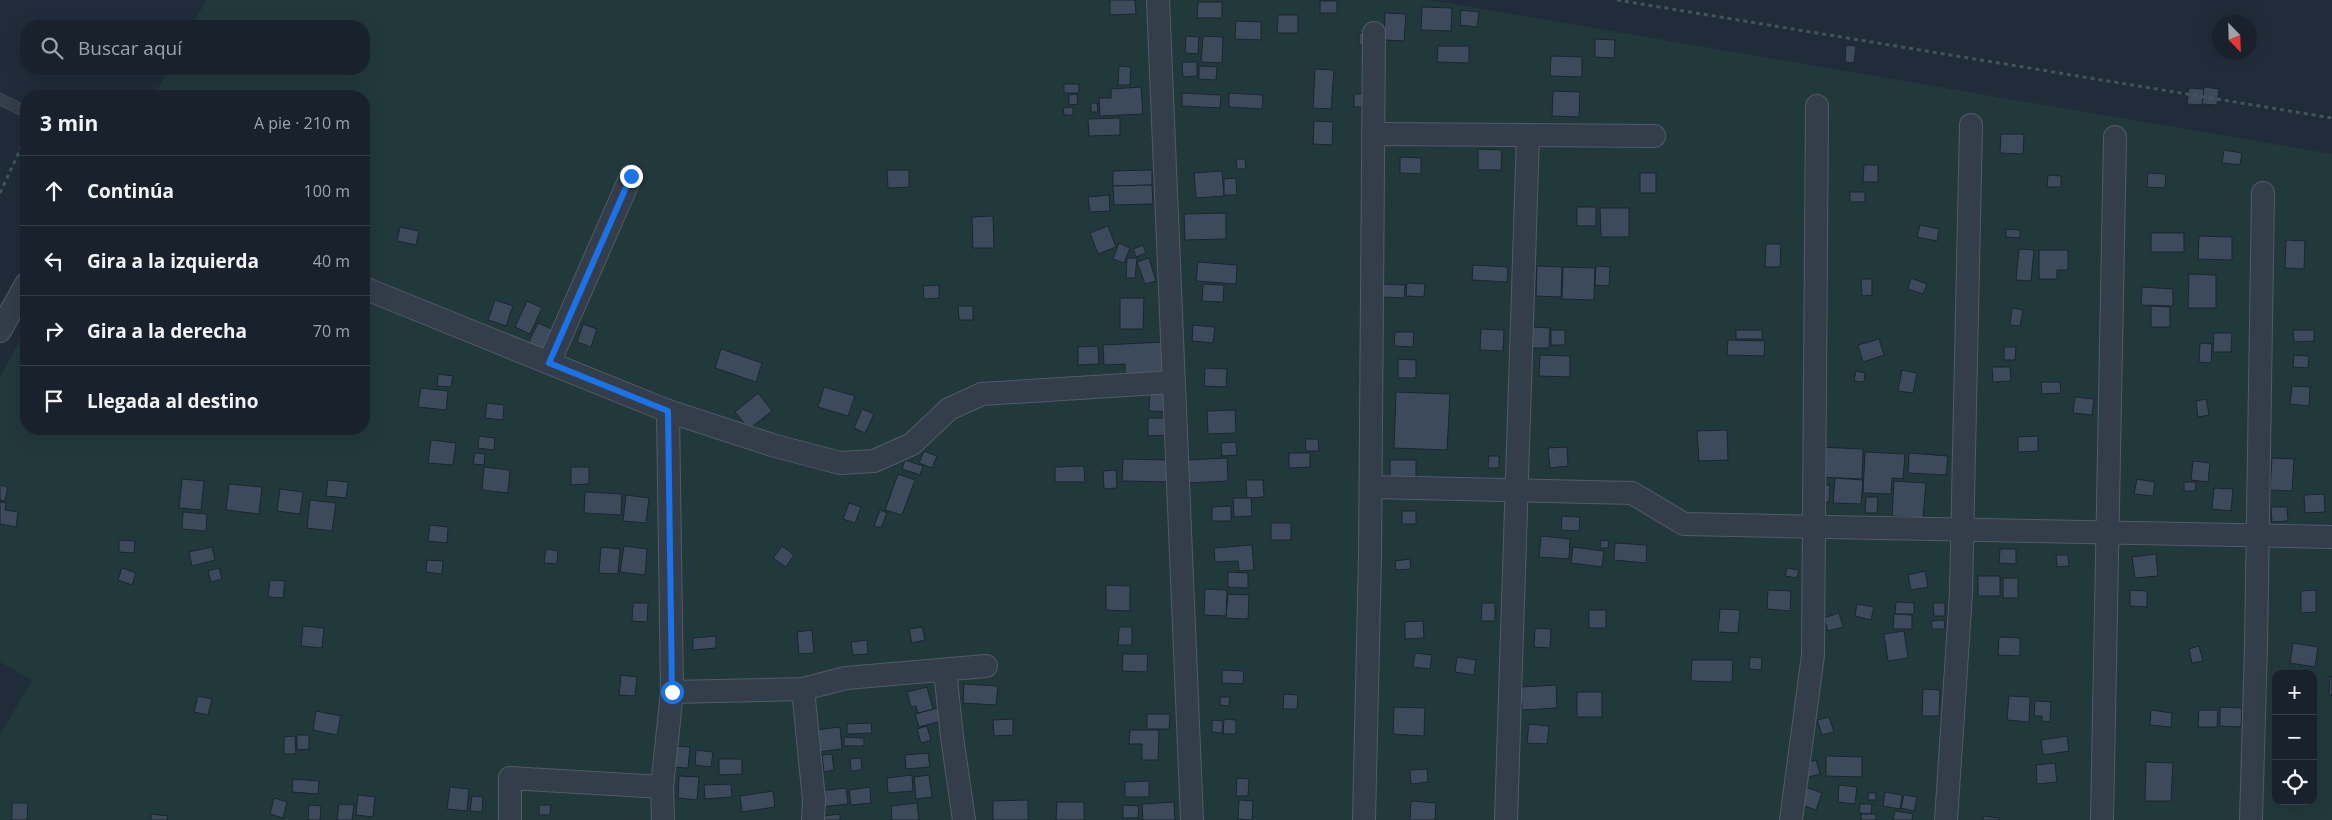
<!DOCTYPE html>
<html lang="es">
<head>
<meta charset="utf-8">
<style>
	:root { --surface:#18212c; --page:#252e38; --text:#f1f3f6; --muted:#9fa3a9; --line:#363e48 }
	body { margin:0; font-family:"Open Sans",sans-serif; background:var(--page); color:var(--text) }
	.controls { position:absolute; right:15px; bottom:15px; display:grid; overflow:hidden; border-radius:10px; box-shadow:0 5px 20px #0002 }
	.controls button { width:45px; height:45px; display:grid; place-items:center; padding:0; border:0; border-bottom:1px solid var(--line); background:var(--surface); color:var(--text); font:25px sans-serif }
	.compass { position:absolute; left:2212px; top:15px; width:45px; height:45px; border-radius:50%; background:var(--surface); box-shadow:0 5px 20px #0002; rotate:157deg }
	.stop { position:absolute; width:15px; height:15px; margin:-11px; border:4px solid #1a73e8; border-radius:50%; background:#fff }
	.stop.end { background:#1a73e8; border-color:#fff; box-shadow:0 1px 5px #0008 }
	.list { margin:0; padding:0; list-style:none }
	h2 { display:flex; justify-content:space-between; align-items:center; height:65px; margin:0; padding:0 20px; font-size:21px }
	h2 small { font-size:16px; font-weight:400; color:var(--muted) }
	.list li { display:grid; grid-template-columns:32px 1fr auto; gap:15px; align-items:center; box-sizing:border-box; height:70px; padding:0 20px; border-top:1px solid var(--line) }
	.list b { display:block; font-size:19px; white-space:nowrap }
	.list em { font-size:16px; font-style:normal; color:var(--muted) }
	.icon { flex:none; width:28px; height:28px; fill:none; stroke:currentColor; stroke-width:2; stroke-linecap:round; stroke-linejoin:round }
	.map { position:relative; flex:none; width:2332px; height:820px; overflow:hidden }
	.search { position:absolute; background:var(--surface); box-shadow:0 5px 20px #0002; left:20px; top:20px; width:350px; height:55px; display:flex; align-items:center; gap:12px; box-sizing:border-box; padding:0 18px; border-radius:20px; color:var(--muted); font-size:19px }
	.panel { position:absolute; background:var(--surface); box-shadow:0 5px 20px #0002; left:20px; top:90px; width:350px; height:345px; border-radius:20px }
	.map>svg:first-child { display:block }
	.green { fill:#22393b; fill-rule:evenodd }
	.building { fill:#3c4a5b; stroke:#1b2531 }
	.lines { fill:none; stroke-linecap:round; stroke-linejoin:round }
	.service-casing { stroke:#525b68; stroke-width:12 }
	.minor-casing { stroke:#525b68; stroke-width:24 }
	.path { stroke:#405659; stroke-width:3; stroke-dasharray:4 4; stroke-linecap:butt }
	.service { stroke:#343e4b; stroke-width:11 }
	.minor { stroke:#343e4b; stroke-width:22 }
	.route { stroke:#1a73e8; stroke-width:6 }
</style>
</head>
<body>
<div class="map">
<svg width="2332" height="820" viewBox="0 0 2332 820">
	<rect width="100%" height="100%" fill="#202c3a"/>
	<path class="green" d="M206,0H1429L2332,154V820H0V735L32,680L0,662V377L26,329V429H364V96H154L169,69H364V26H192ZM2276,674H2313V801H2276Z"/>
	<g class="building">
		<path d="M1110,0H1135L1136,14L1110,15Z"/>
		<rect x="1320" y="1" width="17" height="12"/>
		<path d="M1198,2H1222V18H1197Z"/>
		<path d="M1422,7L1452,8L1451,31L1421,30Z"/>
		<path d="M1461,10L1479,12L1477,27L1460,25Z"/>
		<path d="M1385,13L1406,14L1404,41L1384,40Z"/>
		<path d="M1278,15H1298V33H1277Z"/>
		<path d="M1236,21L1261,22V40L1235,39Z"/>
		<path d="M1359,33H1372L1371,46L1359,45Z"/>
		<path d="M1186,36L1199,37L1198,54L1185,53Z"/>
		<path d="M1203,36L1223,37L1222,63L1201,62Z"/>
		<path d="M1595,39L1615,40L1614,58L1595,57Z"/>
		<path d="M1846,45L1856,46L1854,63L1845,62Z"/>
		<path d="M1438,46H1469V63L1437,62Z"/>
		<path d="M1551,56L1582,57V77L1550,76Z"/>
		<path d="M1182,62H1197V76L1183,77Z"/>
		<path d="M1119,66L1131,67L1130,85H1118Z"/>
		<path d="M1199,66L1217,67L1216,80L1199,79Z"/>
		<path d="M1315,69L1334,70L1331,109L1313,108Z"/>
		<rect x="1064" y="84" width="15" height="9"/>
		<path d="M1141,87L1143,114L1100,116L1099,98H1111V89Z"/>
		<path d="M2204,87L2219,89L2217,105L2202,104Z"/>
		<path d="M2189,88L2204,89L2202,105L2187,104Z"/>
		<path d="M1553,91L1580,92L1579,117L1552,116Z"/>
		<path d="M1182,93L1221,95L1220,108L1182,106Z"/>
		<path d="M1229,93L1263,95L1262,109L1229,107Z"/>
		<path d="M1077,94L1078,104L1069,105V95Z"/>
		<rect x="1354" y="94" width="16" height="13"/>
		<path d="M1091,103H1097L1098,112H1091Z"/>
		<path d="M1073,107V115H1064L1063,108Z"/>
		<path d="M1120,118V135L1089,136L1088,119Z"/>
		<path d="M1314,121L1333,122L1332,145L1313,144Z"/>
		<path d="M2001,134H2024L2023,154L2000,153Z"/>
		<path d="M1478,149L1502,150L1501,170H1478Z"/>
		<path d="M2224,150L2242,153L2240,165L2222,163Z"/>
		<path d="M1400,157L1421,158V174L1400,173Z"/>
		<path d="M1236,159H1245L1246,169H1237Z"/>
		<path d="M1864,165H1878V182H1863Z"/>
		<path d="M887,170H909V187L888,188Z"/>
		<path d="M1152,170V185L1113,186V171Z"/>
		<path d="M1222,171L1224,196L1196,198L1194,173Z"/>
		<rect x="1640" y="173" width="16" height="20"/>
		<path d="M2148,173L2166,174L2165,188L2147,187Z"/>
		<path d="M2048,175L2061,176V187H2047Z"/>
		<path d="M1236,178L1237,195H1224V179Z"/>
		<path d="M1152,185L1153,204L1114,205L1113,186Z"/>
		<rect x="1850" y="192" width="15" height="10"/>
		<path d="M1109,195L1110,211L1090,212L1088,197Z"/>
		<rect x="1577" y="207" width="19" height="19"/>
		<path d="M1600,208H1629V237H1601Z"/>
		<path d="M1226,213V239L1185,240L1184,214Z"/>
		<path d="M993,216L994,248H973L972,217Z"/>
		<path d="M1920,225L1939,229L1937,241L1917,237Z"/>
		<path d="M1108,226L1116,247L1098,254L1090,233Z"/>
		<path d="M400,227L419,231L416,245L397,241Z"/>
		<path d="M2006,229L2020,230V238L2006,237Z"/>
		<rect x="2151" y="233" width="33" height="19"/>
		<path d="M2199,236L2232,237V260L2198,259Z"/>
		<path d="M2286,240L2305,241L2304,269L2285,268Z"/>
		<path d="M1119,243L1130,248L1124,263L1113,259Z"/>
		<path d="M1766,244H1781L1780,267H1765Z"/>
		<path d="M1143,245L1146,253L1136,257L1133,249Z"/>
		<path d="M2019,249L2034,250L2031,281L2016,280Z"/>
		<path d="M2039,250H2068V270H2057V279H2039Z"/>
		<path d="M1127,258H1137L1135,278H1126Z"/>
		<path d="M1149,258L1156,281L1145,284L1137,262Z"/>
		<path d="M1198,262L1237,265L1236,284L1196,281Z"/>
		<path d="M1473,265L1508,267L1507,282L1472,280Z"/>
		<path d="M1537,266L1562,267L1561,297L1536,296Z"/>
		<path d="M1596,266L1610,267L1609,286L1595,285Z"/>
		<path d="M1563,267L1595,268L1594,300L1562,299Z"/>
		<path d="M2189,274L2216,275V308H2188Z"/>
		<path d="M1911,278L1927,284L1923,294L1908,289Z"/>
		<path d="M1861,279H1872V295L1862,296Z"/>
		<path d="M1407,283L1425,284L1424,297L1406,296Z"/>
		<path d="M1203,284L1224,285L1223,302L1202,301Z"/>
		<path d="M1383,284L1405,285L1404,298L1382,297Z"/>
		<path d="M939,285V298L924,299L923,286Z"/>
		<path d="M2142,287L2173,289V306L2141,305Z"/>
		<path d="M1120,298H1144L1143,329H1120Z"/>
		<path d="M495,300L513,306L506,326L488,320Z"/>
		<path d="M527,301L542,308L530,334L515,327Z"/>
		<path d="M958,306H973V320H959Z"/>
		<path d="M2151,306L2170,307V327H2151Z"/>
		<path d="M2012,308L2023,310L2020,326L2010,325Z"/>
		<path d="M538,323L554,330L544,351L528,344Z"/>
		<path d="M583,324L597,329L591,347L577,342Z"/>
		<path d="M1193,325L1215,327L1213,343L1192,341Z"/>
		<path d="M1532,327L1550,328L1549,348H1531Z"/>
		<path d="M1481,329L1504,330L1503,351L1480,350Z"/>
		<rect x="1551" y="330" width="14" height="15"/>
		<rect x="1736" y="330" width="26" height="9"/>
		<path d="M2293,330H2314V341L2294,342Z"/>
		<path d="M1395,332H1414L1413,347L1394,346Z"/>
		<path d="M2214,333H2232L2231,352H2213Z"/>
		<path d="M1879,339L1884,355L1863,362L1858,345Z"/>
		<path d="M1728,340L1765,341L1764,356L1727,355Z"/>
		<path d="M1164,342L1165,376L1125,378V364L1104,365L1103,345Z"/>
		<path d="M2200,343L2212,344L2211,363L2199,362Z"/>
		<path d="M1098,346L1099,364L1078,365V347Z"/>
		<path d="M2004,347H2016L2015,360H2004Z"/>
		<path d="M721,349L762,363L756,382L715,368Z"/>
		<path d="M1540,355L1570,356V377L1539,376Z"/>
		<path d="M2294,355L2309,356L2308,368L2293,367Z"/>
		<path d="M1398,359L1416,360V378H1398Z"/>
		<path d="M1992,367H2010L2011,381L1993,382Z"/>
		<path d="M1205,368L1227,369L1226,387L1204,386Z"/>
		<path d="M1902,370L1917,373L1913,393L1898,391Z"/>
		<path d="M1856,371L1865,373L1864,382L1854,381Z"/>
		<path d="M438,374L453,376L451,387L437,386Z"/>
		<path d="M2041,382H2060L2061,393L2042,394Z"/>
		<path d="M2292,386L2310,387L2309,406L2290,404Z"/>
		<path d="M824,387L855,396L848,416L818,407Z"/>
		<path d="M421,388L448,391L446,410L418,407Z"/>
		<path d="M1150,392L1170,393L1169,412L1149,411Z"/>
		<path d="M1396,392L1450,394L1447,450L1394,448Z"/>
		<path d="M758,393L772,411L749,429L735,412Z"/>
		<path d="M2075,397L2094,399L2092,415L2073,413Z"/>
		<path d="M2206,399L2209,415L2198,417L2196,401Z"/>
		<path d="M487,403L504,405L503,420L485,418Z"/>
		<path d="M862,409L874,414L865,433L854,428Z"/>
		<path d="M1235,410L1236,433L1208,434L1207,411Z"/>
		<path d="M1148,418H1169V435L1148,436Z"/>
		<path d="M1727,430L1728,460L1699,461L1697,431Z"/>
		<path d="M479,436L495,438L494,450L478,448Z"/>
		<path d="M2038,436V451L2018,452V437Z"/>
		<path d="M1305,439H1318L1319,451H1306Z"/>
		<path d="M431,440L456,443L453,465L428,463Z"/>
		<path d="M1236,442L1237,455L1222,456L1221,443Z"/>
		<path d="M1567,447L1568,466L1550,468L1548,448Z"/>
		<path d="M1818,447L1863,449L1862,479L1817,477Z"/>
		<path d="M924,451L937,456L932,468L919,463Z"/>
		<path d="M1865,452L1905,454L1903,479L1892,478L1891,494L1863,493Z"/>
		<path d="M475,453L485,454L484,465L473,464Z"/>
		<path d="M1289,453H1310V467L1289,468Z"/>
		<path d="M1909,453L1948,456L1946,475L1908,473Z"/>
		<path d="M1489,456H1499V468H1488Z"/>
		<path d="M1227,458L1228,481L1189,483L1188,460Z"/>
		<path d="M2272,458L2294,459L2292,491L2270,490Z"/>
		<path d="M1123,459L1170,460V482L1122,481Z"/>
		<path d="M905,460L923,466L920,475L902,469Z"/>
		<rect x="1390" y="460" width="26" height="17"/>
		<path d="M2193,461L2210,463L2208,482L2191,480Z"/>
		<path d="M1084,466L1085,482H1055V467Z"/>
		<path d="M484,467L510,470L508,493L482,490Z"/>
		<path d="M571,467H589V484L571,485Z"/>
		<path d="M1116,470L1117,488L1104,489L1103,471Z"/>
		<path d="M898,474L915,480L902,515L885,510Z"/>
		<path d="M1835,478L1863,480L1861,504L1833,503Z"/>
		<path d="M182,479L204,481L201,510L179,508Z"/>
		<path d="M2137,479L2155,482L2153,496L2134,494Z"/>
		<path d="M328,480L348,482L346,498L326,496Z"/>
		<path d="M1246,480H1263L1264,497L1247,498Z"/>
		<path d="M1894,481L1926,483L1923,518L1892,516Z"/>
		<path d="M2184,482H2196L2195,491H2184Z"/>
		<path d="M229,484L262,487L259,514L226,510Z"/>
		<path d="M0,485L8,487L5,501L0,500Z"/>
		<path d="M1817,485H1830L1829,502H1816Z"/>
		<path d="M2214,488L2233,489L2231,511L2212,509Z"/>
		<path d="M280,489L303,492L300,514L277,511Z"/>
		<path d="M585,492L622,494L621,515L584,513Z"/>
		<path d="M2324,494L2325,512L2305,513L2304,495Z"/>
		<path d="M626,495L649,498L646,523L623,521Z"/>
		<path d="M1866,497H1878L1877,513H1865Z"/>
		<path d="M1233,498H1251L1252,516L1234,517Z"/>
		<path d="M310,500L336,503L332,531L307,528Z"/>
		<path d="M0,502L6,503L5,510L18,512L16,527L0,524Z"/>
		<path d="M849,503L861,507L855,523L843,519Z"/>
		<path d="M1231,506V521H1212V507Z"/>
		<path d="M2271,507H2287L2288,521L2272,522Z"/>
		<path d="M880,510L887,513L881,528L874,526Z"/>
		<rect x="1402" y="511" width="14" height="13"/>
		<path d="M183,512L207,514L206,531L182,529Z"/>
		<path d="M1562,516L1580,517L1579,531L1561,530Z"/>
		<rect x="1271" y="523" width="20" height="17"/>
		<path d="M430,525L448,527L447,543L428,541Z"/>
		<path d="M1541,536L1570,539L1569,559L1539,557Z"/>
		<path d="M119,540L135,541L134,553L119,552Z"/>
		<path d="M1601,540L1609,541L1608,548H1600Z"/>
		<path d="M1615,543L1647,545L1646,563L1614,560Z"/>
		<path d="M1252,545L1254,570L1239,571L1238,561L1215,562L1214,548Z"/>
		<path d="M624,546L647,549L645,575L620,572Z"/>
		<path d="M782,546L794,555L786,567L773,558Z"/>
		<path d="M212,547L215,560L192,566L189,552Z"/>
		<path d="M601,547L620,549L618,574L599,573Z"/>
		<path d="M1573,547L1604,551L1602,567L1571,563Z"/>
		<path d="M546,549L558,551L557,564L544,563Z"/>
		<path d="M2000,549H2016V564L1999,563Z"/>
		<path d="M2156,554L2158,576L2135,578L2132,557Z"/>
		<path d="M2056,555H2068L2069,566L2057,567Z"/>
		<path d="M1410,559L1411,569L1396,570L1395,561Z"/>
		<path d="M427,560L443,561L442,574L426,572Z"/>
		<path d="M122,568L136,573L132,585L118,580Z"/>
		<path d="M219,568L222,579L211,582L208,571Z"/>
		<path d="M1787,568L1799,570L1797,578L1785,576Z"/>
		<path d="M1925,571L1928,587L1911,590L1908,575Z"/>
		<path d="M1228,572L1248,573V588L1228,587Z"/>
		<rect x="1978" y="576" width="22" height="20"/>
		<rect x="2003" y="578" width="15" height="20"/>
		<path d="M270,580L285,581L283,598L268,597Z"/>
		<path d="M1106,585L1130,586V611L1106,610Z"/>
		<path d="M1205,589L1227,590L1226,616L1204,615Z"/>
		<path d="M1768,590L1791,591L1790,611L1767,609Z"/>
		<path d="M2130,590L2147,591V607L2130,606Z"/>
		<path d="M2316,590V612L2301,613V591Z"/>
		<path d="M1228,594L1249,595L1248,619L1226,618Z"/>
		<path d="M1896,602L1914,603V614H1895Z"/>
		<path d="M633,603H648L647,622L632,621Z"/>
		<path d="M1482,603H1495V621H1481Z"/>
		<path d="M1933,603H1945V616H1934Z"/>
		<path d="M1857,604L1874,607L1871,620L1855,616Z"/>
		<path d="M1720,609L1740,610L1738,633L1718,632Z"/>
		<rect x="1589" y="610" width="17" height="18"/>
		<path d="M1839,613L1843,627L1828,631L1824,618Z"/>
		<path d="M1894,614L1912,615V629H1893Z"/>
		<path d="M1944,620L1945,629H1932L1931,621Z"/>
		<path d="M1423,621L1424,638L1405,639V622Z"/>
		<path d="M303,626L324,628L322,648L301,646Z"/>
		<path d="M922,627L925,640L912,643L909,629Z"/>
		<path d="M1119,627H1132V645H1118Z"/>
		<path d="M1535,628L1551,629L1550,648L1534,647Z"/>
		<path d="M812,630L814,653L799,654L797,632Z"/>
		<path d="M1904,631L1908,658L1888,661L1884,634Z"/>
		<path d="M716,636V648L693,650V638Z"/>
		<path d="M1999,637L2020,638V656L1998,655Z"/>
		<path d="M867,640L868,654L853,655L851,642Z"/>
		<path d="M2293,643L2318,647L2315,667L2290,663Z"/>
		<path d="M2199,646L2203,661L2192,663L2189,649Z"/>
		<path d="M1415,653L1432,655L1430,669L1413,667Z"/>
		<path d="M1123,654H1148L1147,672L1122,671Z"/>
		<path d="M1457,657L1476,660L1474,675L1455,672Z"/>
		<path d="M1750,657L1762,658L1761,670L1749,669Z"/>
		<path d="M1692,660H1733L1732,682L1691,681Z"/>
		<path d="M1222,670L1244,671L1243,684L1222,683Z"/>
		<path d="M621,675L637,677L635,696L619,695Z"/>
		<path d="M2330,676L2332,677V695H2329Z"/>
		<path d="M964,684L998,686L996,705L963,703Z"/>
		<path d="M1556,685L1557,708L1522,710L1521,687Z"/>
		<path d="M927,687L933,709L918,713L916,706L911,707L907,692Z"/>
		<path d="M1923,689L1940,690L1939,716H1922Z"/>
		<rect x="1577" y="692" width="25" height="25"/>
		<path d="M1284,694L1298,695L1297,709H1283Z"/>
		<path d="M198,696L212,699L208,715L194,712Z"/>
		<path d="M2009,696L2030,697L2029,722L2007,720Z"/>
		<path d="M1220,697H1230L1229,706L1220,705Z"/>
		<path d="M2035,701L2051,702L2050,722L2042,721V716H2034Z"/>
		<path d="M942,707L945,720L919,727L915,714Z"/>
		<path d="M1394,707L1425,708L1424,736L1393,734Z"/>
		<path d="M2220,707L2242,708L2241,727L2220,726Z"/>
		<path d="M2151,710L2172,713L2171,727L2150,725Z"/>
		<path d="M2199,710H2218L2217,727H2198Z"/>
		<path d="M316,711L341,716L337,735L313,730Z"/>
		<path d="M1147,714H1170L1169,729H1147Z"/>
		<path d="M1829,717L1834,732L1822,735L1817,720Z"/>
		<path d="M1013,719V735L994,736L993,720Z"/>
		<path d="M1224,719L1236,720V734H1223Z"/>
		<path d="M1212,720L1223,721L1222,733L1212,732Z"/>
		<path d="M871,723L872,733L847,734V724Z"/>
		<path d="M1529,724L1549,726L1547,744L1527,743Z"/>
		<path d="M927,726L931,740L921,743L917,729Z"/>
		<path d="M840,727L842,749L818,752L816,730Z"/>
		<path d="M1130,730H1159L1158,760H1142V744H1129Z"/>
		<path d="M297,735H309V749L297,750Z"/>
		<path d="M295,736L296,754H284V737Z"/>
		<path d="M2067,736L2069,751L2043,755L2041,740Z"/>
		<path d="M844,737L864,738V746H844Z"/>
		<path d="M673,746L690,747L688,768L671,767Z"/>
		<path d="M696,750L713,752L711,767L695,765Z"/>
		<path d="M928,753L930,767L906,769L905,755Z"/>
		<path d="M832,754L834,770L824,772L822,755Z"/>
		<path d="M1826,756L1862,757V777L1826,776Z"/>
		<path d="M861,758L862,770L851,771L850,759Z"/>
		<path d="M719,759H742V774L719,775Z"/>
		<path d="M1816,760L1820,774L1809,777L1806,763Z"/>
		<path d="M2146,762L2173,763L2171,801H2145Z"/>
		<path d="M2055,763L2057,782L2037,784L2036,765Z"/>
		<path d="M1427,769L1428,782L1411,784L1410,770Z"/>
		<path d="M912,775L913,791L888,793L887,778Z"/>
		<path d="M929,775L932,797L916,799L914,777Z"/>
		<path d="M679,776L699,777L697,800L678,798Z"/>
		<path d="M1237,778L1249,779L1248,796H1236Z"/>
		<path d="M293,779L319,781L318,794L292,792Z"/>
		<path d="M1149,781V797H1125V782Z"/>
		<path d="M731,784L732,797L705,799L704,785Z"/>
		<path d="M1800,785L1822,793L1816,810L1794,802Z"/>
		<path d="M1839,785L1857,787L1855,804L1838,802Z"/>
		<path d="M450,787L469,789L467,811L447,809Z"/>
		<path d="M870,787L871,803L851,805L849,790Z"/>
		<path d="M846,788L848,804L820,807L819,791Z"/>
		<path d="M773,791L775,807L742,812L740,796Z"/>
		<path d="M1885,792L1902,795L1900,809L1883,806Z"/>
		<rect x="1868" y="793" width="8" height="7"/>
		<path d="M358,795L375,797L373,817L356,815Z"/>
		<path d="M1904,795L1917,797L1914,811L1901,808Z"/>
		<path d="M472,796L483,797L482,812L470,811Z"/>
		<path d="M274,798L287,802L283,818L270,814Z"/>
		<path d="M1028,800V820H993V801Z"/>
		<path d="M1239,800L1253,801L1252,820L1238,819Z"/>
		<path d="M1411,801L1436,803L1435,820H1410Z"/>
		<path d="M1057,802H1084V820H1056Z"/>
		<path d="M1174,802L1175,820H1143L1142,804Z"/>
		<path d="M12,803H28L27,820H12Z"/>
		<path d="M917,803L919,820H892L891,806Z"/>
		<path d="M339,804L354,805L352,820H337Z"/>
		<path d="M1860,804H1872L1871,814L1859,813Z"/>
		<path d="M309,805L321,806L320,820H308Z"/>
		<path d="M539,805H551L550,815H539Z"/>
		<path d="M1123,805L1139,806L1138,818H1123Z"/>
		<path d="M1895,811L1913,814L1912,820H1893Z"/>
		<path d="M151,814L168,816L167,820H151Z"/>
		<path d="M840,814V820H823L822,816Z"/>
		<rect x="1861" y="814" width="15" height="6"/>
		<path d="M1983,816L1999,818V820H1983Z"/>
	</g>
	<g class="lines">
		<defs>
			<path id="service" d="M0,99L26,112"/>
			<g id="minor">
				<path d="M1158,0L1192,820"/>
				<path d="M1373,134L1654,136"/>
				<path d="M364,288L668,411L772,445L840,463L874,461L912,444L949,409L982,394L1174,382"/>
				<path d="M0,331L26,284"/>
				<path d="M549,363L631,176"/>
				<path d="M1371,487L1632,493L1684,524L2332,537"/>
				<path d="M945,670L952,737L964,820"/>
				<path d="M803,689L814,800L813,820"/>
				<path d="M672,692L803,689L846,678L986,666"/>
				<path d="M510,820V778L662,787"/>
				<path d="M663,820L662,787L672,692L668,411"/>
				<path d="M1364,820L1370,556L1374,33"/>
				<path d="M1506,820L1528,135"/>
				<path d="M1791,820L1813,655L1817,106"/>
				<path d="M1946,820L1961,593L1971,125"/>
				<path d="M2102,820L2115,137"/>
				<path d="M2251,820L2256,647L2263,193"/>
			</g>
		</defs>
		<use href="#service" class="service-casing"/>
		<use href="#minor" class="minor-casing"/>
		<g class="path">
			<path d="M1617,0L2332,118"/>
			<path d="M0,193L26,137"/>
		</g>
		<use href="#service" class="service"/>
		<use href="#minor" class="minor"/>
	</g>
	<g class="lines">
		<path class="route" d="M631,176L549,363L668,411L672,692"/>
	</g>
</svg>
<div class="controls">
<button>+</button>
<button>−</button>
<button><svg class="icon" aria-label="locate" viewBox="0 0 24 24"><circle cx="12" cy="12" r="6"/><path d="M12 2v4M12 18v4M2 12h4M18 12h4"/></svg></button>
</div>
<svg class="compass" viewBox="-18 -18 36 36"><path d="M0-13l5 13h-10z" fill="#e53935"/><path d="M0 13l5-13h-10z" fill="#9fa3a9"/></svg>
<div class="stop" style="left:672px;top:692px"></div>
<div class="stop end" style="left:631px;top:176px"></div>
<div class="search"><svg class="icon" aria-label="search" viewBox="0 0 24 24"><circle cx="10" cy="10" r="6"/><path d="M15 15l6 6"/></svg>Buscar aquí</div>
<section class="panel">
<h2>3 min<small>A pie · 210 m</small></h2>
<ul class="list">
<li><svg class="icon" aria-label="ahead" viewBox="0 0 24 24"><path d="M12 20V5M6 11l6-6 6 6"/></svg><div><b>Continúa</b></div><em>100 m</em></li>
<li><svg class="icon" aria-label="left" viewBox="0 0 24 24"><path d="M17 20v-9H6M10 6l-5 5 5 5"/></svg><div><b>Gira a la izquierda</b></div><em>40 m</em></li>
<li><svg class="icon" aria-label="right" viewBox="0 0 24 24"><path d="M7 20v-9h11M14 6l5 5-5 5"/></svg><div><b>Gira a la derecha</b></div><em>70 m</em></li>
<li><svg class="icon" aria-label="arrive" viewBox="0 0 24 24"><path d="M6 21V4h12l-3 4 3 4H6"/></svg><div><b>Llegada al destino</b></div></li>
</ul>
</section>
</div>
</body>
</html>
